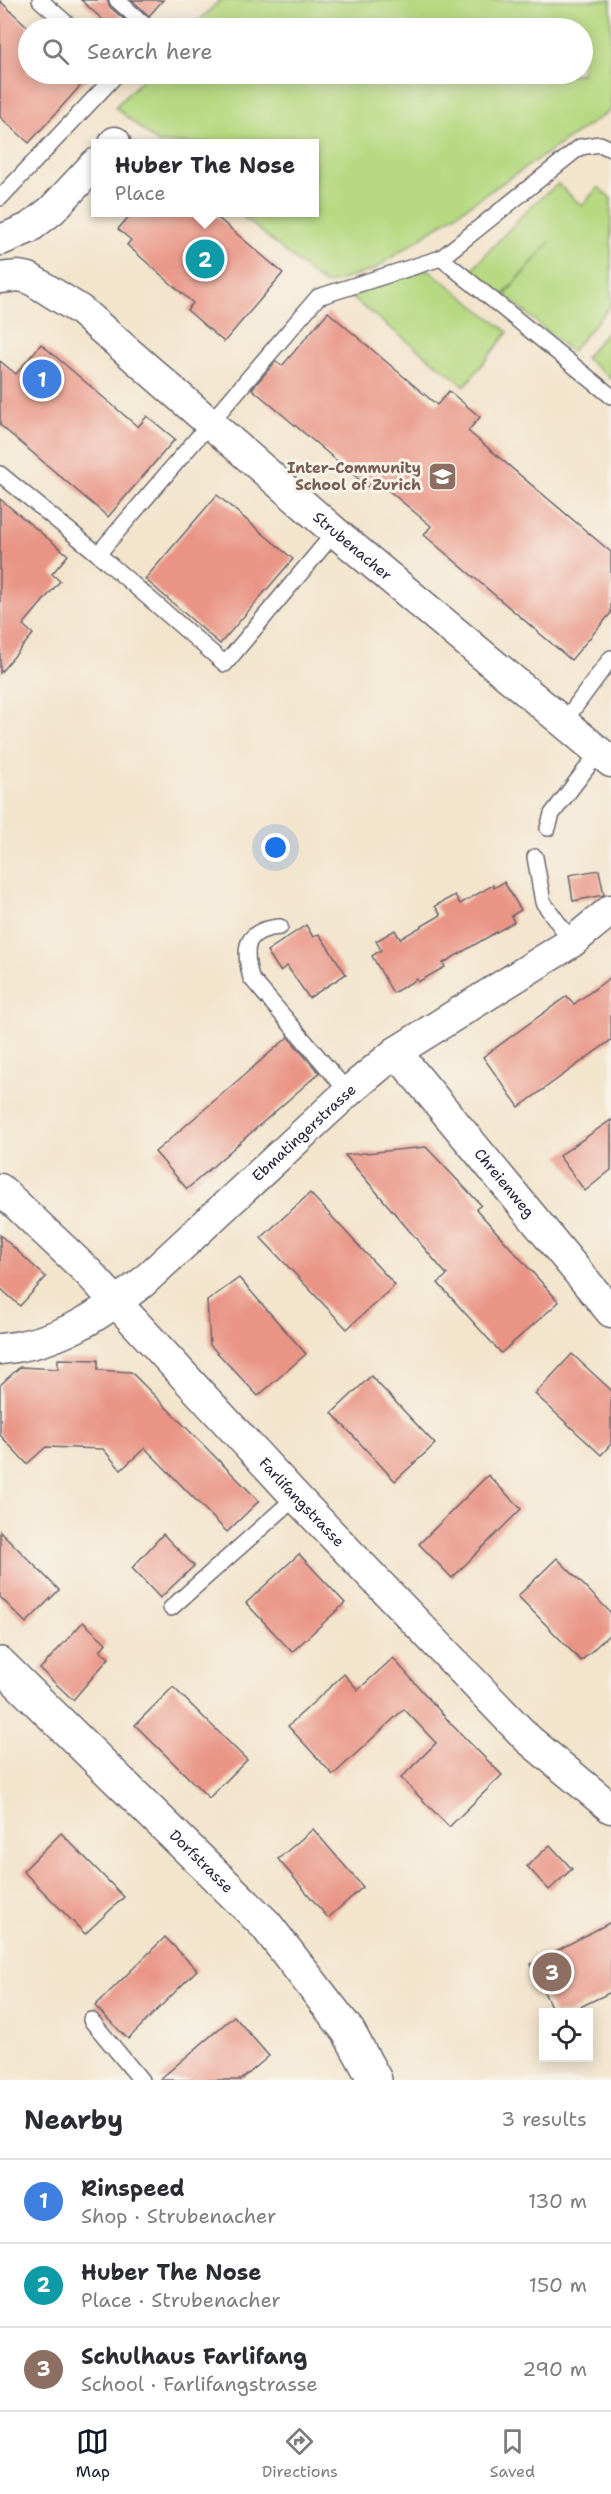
<!DOCTYPE html>
<html lang="en">
<head>
<meta charset="utf-8">
<style>
	:root { --surface:#fff; --page:#f7f7f7; --text:#2b2b33; --muted:#7c7c81; --line:#e1e1e2; --accent:#111827 }
	body { margin:0; font-family:"Shantell Sans",sans-serif; background:var(--page); color:var(--text) }
	.controls { position:absolute; right:18px; bottom:18px; display:grid; overflow:hidden; border-radius:0px; box-shadow:0 3px 15px #0003 }
	.controls button { width:54px; height:54px; display:grid; place-items:center; padding:0; border:0; border-bottom:2px solid var(--line); background:var(--surface); color:var(--text); font:30px sans-serif }
	.you { position:absolute; left:276px; top:848px; width:21px; height:21px; margin:-15px; border:4px solid #fff; border-radius:50%; background:#1a73e8; box-shadow:0 0 0 9px #1a73e833 }
	.badge { display:grid; place-items:center; width:39px; height:39px; border-radius:50%; background:var(--accent); color:#fff; font-size:20px; font-weight:700 }
	.pin { position:absolute; translate:-50% -50%; border:3px solid #fff; box-shadow:0 2px 6px #0006 }
	.popup { position:absolute; left:91px; top:139px; width:228px; height:78px; box-sizing:border-box; display:grid; place-content:center; border-radius:0px; background:var(--surface); filter:drop-shadow(0 2px 4px #0005); font-size:20px; white-space:nowrap; color:var(--muted) }
	.popup b { font-size:22px; color:var(--text) }
	.popup::after { content:''; position:absolute; left:50%; top:100%; margin-left:-12px; border:12px solid transparent; border-top-color:var(--surface) }
	.list { margin:0; padding:0; list-style:none }
	h2 { display:flex; justify-content:space-between; align-items:center; height:78px; margin:0; padding:0 24px; font-size:26px }
	h2 small { font-size:20px; font-weight:400; color:var(--muted) }
	.list li { display:grid; grid-template-columns:39px 1fr auto; gap:18px; align-items:center; box-sizing:border-box; height:84px; padding:0 24px; border-top:2px solid var(--line) }
	.list b { display:block; font-size:22px; white-space:nowrap }
	.list p { margin:0; font-size:20px; white-space:nowrap; color:var(--muted) }
	.list em { font-size:20px; font-style:normal; color:var(--muted) }
	.icon { flex:none; width:33px; height:33px; fill:none; stroke:currentColor; stroke-width:2; stroke-linecap:round; stroke-linejoin:round }
	.map { position:relative; flex:none; width:611px; height:2080px; overflow:hidden }
	.search { position:absolute; background:var(--surface); box-shadow:0 3px 15px #0003; left:18px; right:18px; top:18px; height:66px; display:flex; align-items:center; gap:15px; box-sizing:border-box; padding:0 21px; border-radius:33px; color:var(--muted); font-size:22px }
	.sheet { height:330px; background:var(--surface) }
	nav { display:flex; justify-content:space-around; align-items:center; box-sizing:border-box; height:84px; border-top:2px solid var(--line); background:var(--surface); font-size:16px; color:var(--muted) }
	nav a { display:grid; justify-items:center; gap:3px }
	nav .on { color:var(--accent) }
	.map>svg:first-child { display:block }
	.green { fill:#b6d981; stroke:#6c7e5e; stroke-width:1.5 }
	.building { fill:#e99485 }
	.lines { fill:none; stroke-linecap:round; stroke-linejoin:round }
	.service-casing { stroke:#6b666e; stroke-width:18 }
	.minor-casing { stroke:#6b666e; stroke-width:33 }
	.tertiary-casing { stroke:#6b666e; stroke-width:36 }
	.service { stroke:#fff; stroke-width:15 }
	.minor { stroke:#fff; stroke-width:30 }
	.tertiary { stroke:#fff; stroke-width:33 }
	.labels { text-anchor:middle; stroke-width:6; stroke-linejoin:round; paint-order:stroke }
	.education-label { font-size:15px; font-weight:bold; fill:#785e54; stroke:#f7f3e8; text-anchor:end }
	.street-label { font-size:15px; fill:#22223b; stroke:#f7f3e8 }
</style>
</head>
<body>
<div class="map">
<svg width="611" height="2080" viewBox="0 0 611 2080">
	<rect width="100%" height="100%" fill="#f7f3e8"/>
	<filter id="ink" filterUnits="userSpaceOnUse"><feTurbulence type="fractalNoise" baseFrequency=".0167" numOctaves="2"/><feDisplacementMap in="SourceGraphic" scale="12" xChannelSelector="R" yChannelSelector="G"/><feConvolveMatrix kernelMatrix="1 2 1 2 8 2 1 2 1" color-interpolation-filters="sRGB"/></filter>
	<filter id="wash" filterUnits="userSpaceOnUse"><feTurbulence type="fractalNoise" baseFrequency=".008" numOctaves="4" result="noise"/><feDisplacementMap in="SourceGraphic" scale="24" xChannelSelector="R" yChannelSelector="G"/><feGaussianBlur stdDeviation="1.35" result="paint"/><feColorMatrix in="noise" values="0 0 0 0 0 0 0 0 0 0 0 0 0 0 0 0 0 1.4 0 .05"/><feComposite in="paint" operator="in"/></filter>
	<g filter="url(#wash)">
		<rect width="100%" height="100%" fill="#f3e4cc"/>
		<g class="green">
			<path d="M220,0H611V110L373,270L325,285L239,213L314,212V144L158,143L115,107L148,74H582V28H192Z"/>
			<path d="M558,184L582,206L598,187L611,198V305L571,352L505,295L550,242L502,297L472,269L531,206Z"/>
			<path d="M428,269L508,332L465,386L348,295Z"/>
			<path d="M611,327V379L585,358Z"/>
		</g>
		<g id="blocks">
			<g class="building">
				<path d="M81,0H107L110,7L134,28H112Z"/>
				<path d="M132,0H163L149,16Z"/>
				<path d="M0,1L28,27V74H91L29,143L0,117Z"/>
				<path d="M132,213H212L283,273L224,342L187,310L193,303L127,245L131,240L118,229Z"/>
				<path d="M328,312L437,405L449,391L480,417L468,431L611,552V613L571,660L424,535L431,526L375,479L368,487L252,389L276,361L282,366Z"/>
				<path d="M41,344L138,427L147,416L175,439L108,517L0,425V361L16,374Z"/>
				<path d="M217,495L293,559L220,644L145,579Z"/>
				<path d="M0,499L68,555L52,574L60,581L23,625L33,634L0,673Z"/>
				<path d="M599,870L604,895L573,901L569,875Z"/>
				<path d="M504,882L521,910L511,916L514,922L443,963L445,967L418,982L417,979L393,993L372,956L381,950L376,941L395,930L400,939L441,915L435,906L455,895L460,904L493,885L494,888Z"/>
				<path d="M306,925L313,937L319,934L346,974L309,998L287,966L280,971L267,951Z"/>
				<path d="M611,977V1040L519,1107L483,1057L567,996L574,1004Z"/>
				<path d="M288,1037L319,1073L187,1189L155,1152Z"/>
				<path d="M611,1120V1170L585,1191L559,1156Z"/>
				<path d="M426,1147L481,1205L476,1209L559,1302L501,1353L438,1283L447,1275L345,1155Z"/>
				<path d="M310,1193L395,1285L347,1329L261,1238Z"/>
				<path d="M0,1235L46,1277L20,1306L0,1288Z"/>
				<path d="M239,1278L306,1354L258,1396L210,1345L207,1301Z"/>
				<path d="M572,1354L611,1390V1444L601,1455L535,1394Z"/>
				<path d="M58,1359L98,1360V1370L131,1372L259,1501L227,1532L145,1448L121,1470L103,1449L46,1447L27,1464L0,1435V1385L20,1367L58,1369Z"/>
				<path d="M371,1376L435,1444L395,1481L332,1413Z"/>
				<path d="M488,1475L521,1509L452,1578L419,1544Z"/>
				<path d="M0,1531L59,1590L26,1623L0,1597Z"/>
				<path d="M163,1534L194,1566L160,1598L132,1568Z"/>
				<path d="M299,1554L345,1603L292,1652L246,1603Z"/>
				<path d="M557,1558L611,1613V1633L581,1661L518,1596Z"/>
				<path d="M83,1622L106,1643L100,1651L109,1658L73,1700L40,1669Z"/>
				<path d="M393,1658L453,1726L502,1775L449,1827L401,1778L436,1743L404,1709L333,1775L288,1726L344,1674L358,1690Z"/>
				<path d="M173,1687L247,1760L209,1798L135,1725Z"/>
				<path d="M313,1829L363,1887L328,1918L278,1859Z"/>
				<path d="M61,1833L124,1897L85,1934L23,1871Z"/>
				<path d="M550,1845L572,1869L549,1890L527,1866Z"/>
				<path d="M611,1922V1992L568,2013H554L531,1964Z"/>
				<path d="M165,1937L197,1970L128,2039L95,2006Z"/>
				<path d="M234,2016L269,2056L241,2080H159Z"/>
			</g>
		</g>
	</g>
	<g filter="url(#ink)">
		<use href="#blocks" fill-opacity="0" stroke="#6b666e" stroke-width="1.5"/>
		<g class="lines">
			<defs>
				<g id="service">
					<path d="M40,0L72,28"/>
					<path d="M117,0L148,28"/>
					<path d="M0,198L117,74"/>
					<path d="M441,258L611,396"/>
					<path d="M0,474L98,554L225,664L335,532"/>
					<path d="M98,554L318,297L441,258L580,147L600,144L611,149"/>
					<path d="M563,723L611,658"/>
					<path d="M548,828L552,814L599,752"/>
					<path d="M535,857L543,902L572,942"/>
					<path d="M280,927C244,930 243,948 251,978L348,1092"/>
					<path d="M171,1608L296,1497"/>
					<path d="M91,2020L141,2080"/>
				</g>
				<g id="minor">
					<path d="M114,144L115,142"/>
					<path d="M1,240L29,228L52,210L95,164"/>
					<path id="s1" d="M0,278L18,276L29,278L80,310L335,532L611,762"/>
					<path id="s2" d="M396,1052L611,1312"/>
					<path id="s3" d="M0,1189L89,1273L296,1497L528,1739L611,1808"/>
					<path id="s4" d="M0,1349C58,1344 97,1317 142,1283L348,1092L396,1052L572,942L611,910"/>
				</g>
				<g id="tertiary">
					<path id="s5" d="M0,1664L266,1925L348,2031L375,2080"/>
				</g>
			</defs>
			<use href="#service" class="service-casing"/>
			<use href="#minor" class="minor-casing"/>
			<use href="#tertiary" class="tertiary-casing"/>
			<use href="#service" class="service"/>
			<use href="#minor" class="minor"/>
			<use href="#tertiary" class="tertiary"/>
		</g>
	</g>
	<defs>
		<symbol id="school-square" viewBox="-11 -11 22 22"><rect x="-9" y="-9" width="18" height="18" rx="4" fill="#8d6e63" stroke="#f7f3e8"/><path d="M0-5L7-2L0 1L-7-2ZM-4 1L0 2.5L4 1V4Q0 6-4 4Z" fill="#fff"/></symbol>
	</defs>
	<g fill-rule="evenodd">
		<use href="#school-square" x="426" y="460" width="33" height="33"/>
	</g>
	<g class="labels">
		<g class="education-label">
			<text x="421" y="473">Inter-Community<tspan x="421" dy="17">School of Zurich</tspan></text>
		</g>
		<g class="street-label">
			<text dy="5" stroke="none"><textPath href="#s1" startOffset="450">Strubenacher</textPath></text>
			<text dy="5" stroke="none"><textPath href="#s4" startOffset="380">Ebmatingerstrasse</textPath></text>
			<text dy="5" stroke="none"><textPath href="#s2" startOffset="170">Chreienweg</textPath></text>
			<text dy="5" stroke="none"><textPath href="#s3" startOffset="435">Farlifangstrasse</textPath></text>
			<text dy="5" stroke="none"><textPath href="#s5" startOffset="282">Dorfstrasse</textPath></text>
		</g>
	</g>
</svg>
<div class="controls">
<button><svg class="icon" aria-label="locate" viewBox="0 0 24 24"><circle cx="12" cy="12" r="6"/><path d="M12 2v4M12 18v4M2 12h4M18 12h4"/></svg></button>
</div>
<div class="you"></div>
<div class="pin badge" style="left:42px;top:379px;background:#3f7fe0">1</div>
<div class="pin badge" style="left:205px;top:259px;background:#0f9aa8">2</div>
<div class="popup"><b>Huber The Nose</b>Place</div>
<div class="pin badge" style="left:552px;top:1972px;background:#8d6e63">3</div>
<div class="search"><svg class="icon" aria-label="search" viewBox="0 0 24 24"><circle cx="10" cy="10" r="6"/><path d="M15 15l6 6"/></svg>Search here</div>
</div>
<section class="sheet">
<h2>Nearby<small>3 results</small></h2>
<ul class="list">
<li><span class="badge" style="background:#3f7fe0">1</span><div><b>Rinspeed</b><p>Shop · Strubenacher</p></div><em>130 m</em></li>
<li><span class="badge" style="background:#0f9aa8">2</span><div><b>Huber The Nose</b><p>Place · Strubenacher</p></div><em>150 m</em></li>
<li><span class="badge" style="background:#8d6e63">3</span><div><b>Schulhaus Farlifang</b><p>School · Farlifangstrasse</p></div><em>290 m</em></li>
</ul>
</section>
<nav>
<a class="on"><svg class="icon" aria-label="map" viewBox="0 0 24 24"><path d="M3 6l6-2 6 2 6-2v14l-6 2-6-2-6 2zM9 4v14M15 6v14"/></svg>Map</a>
<a><svg class="icon" aria-label="directions" viewBox="0 0 24 24"><path d="M12 3l9 9-9 9-9-9zM9 14v-3h6M13 9l2 2-2 2"/></svg>Directions</a>
<a><svg class="icon" aria-label="saved" viewBox="0 0 24 24"><path d="M7 4h10v16l-5-4-5 4z"/></svg>Saved</a>
</nav>
</body>
</html>
